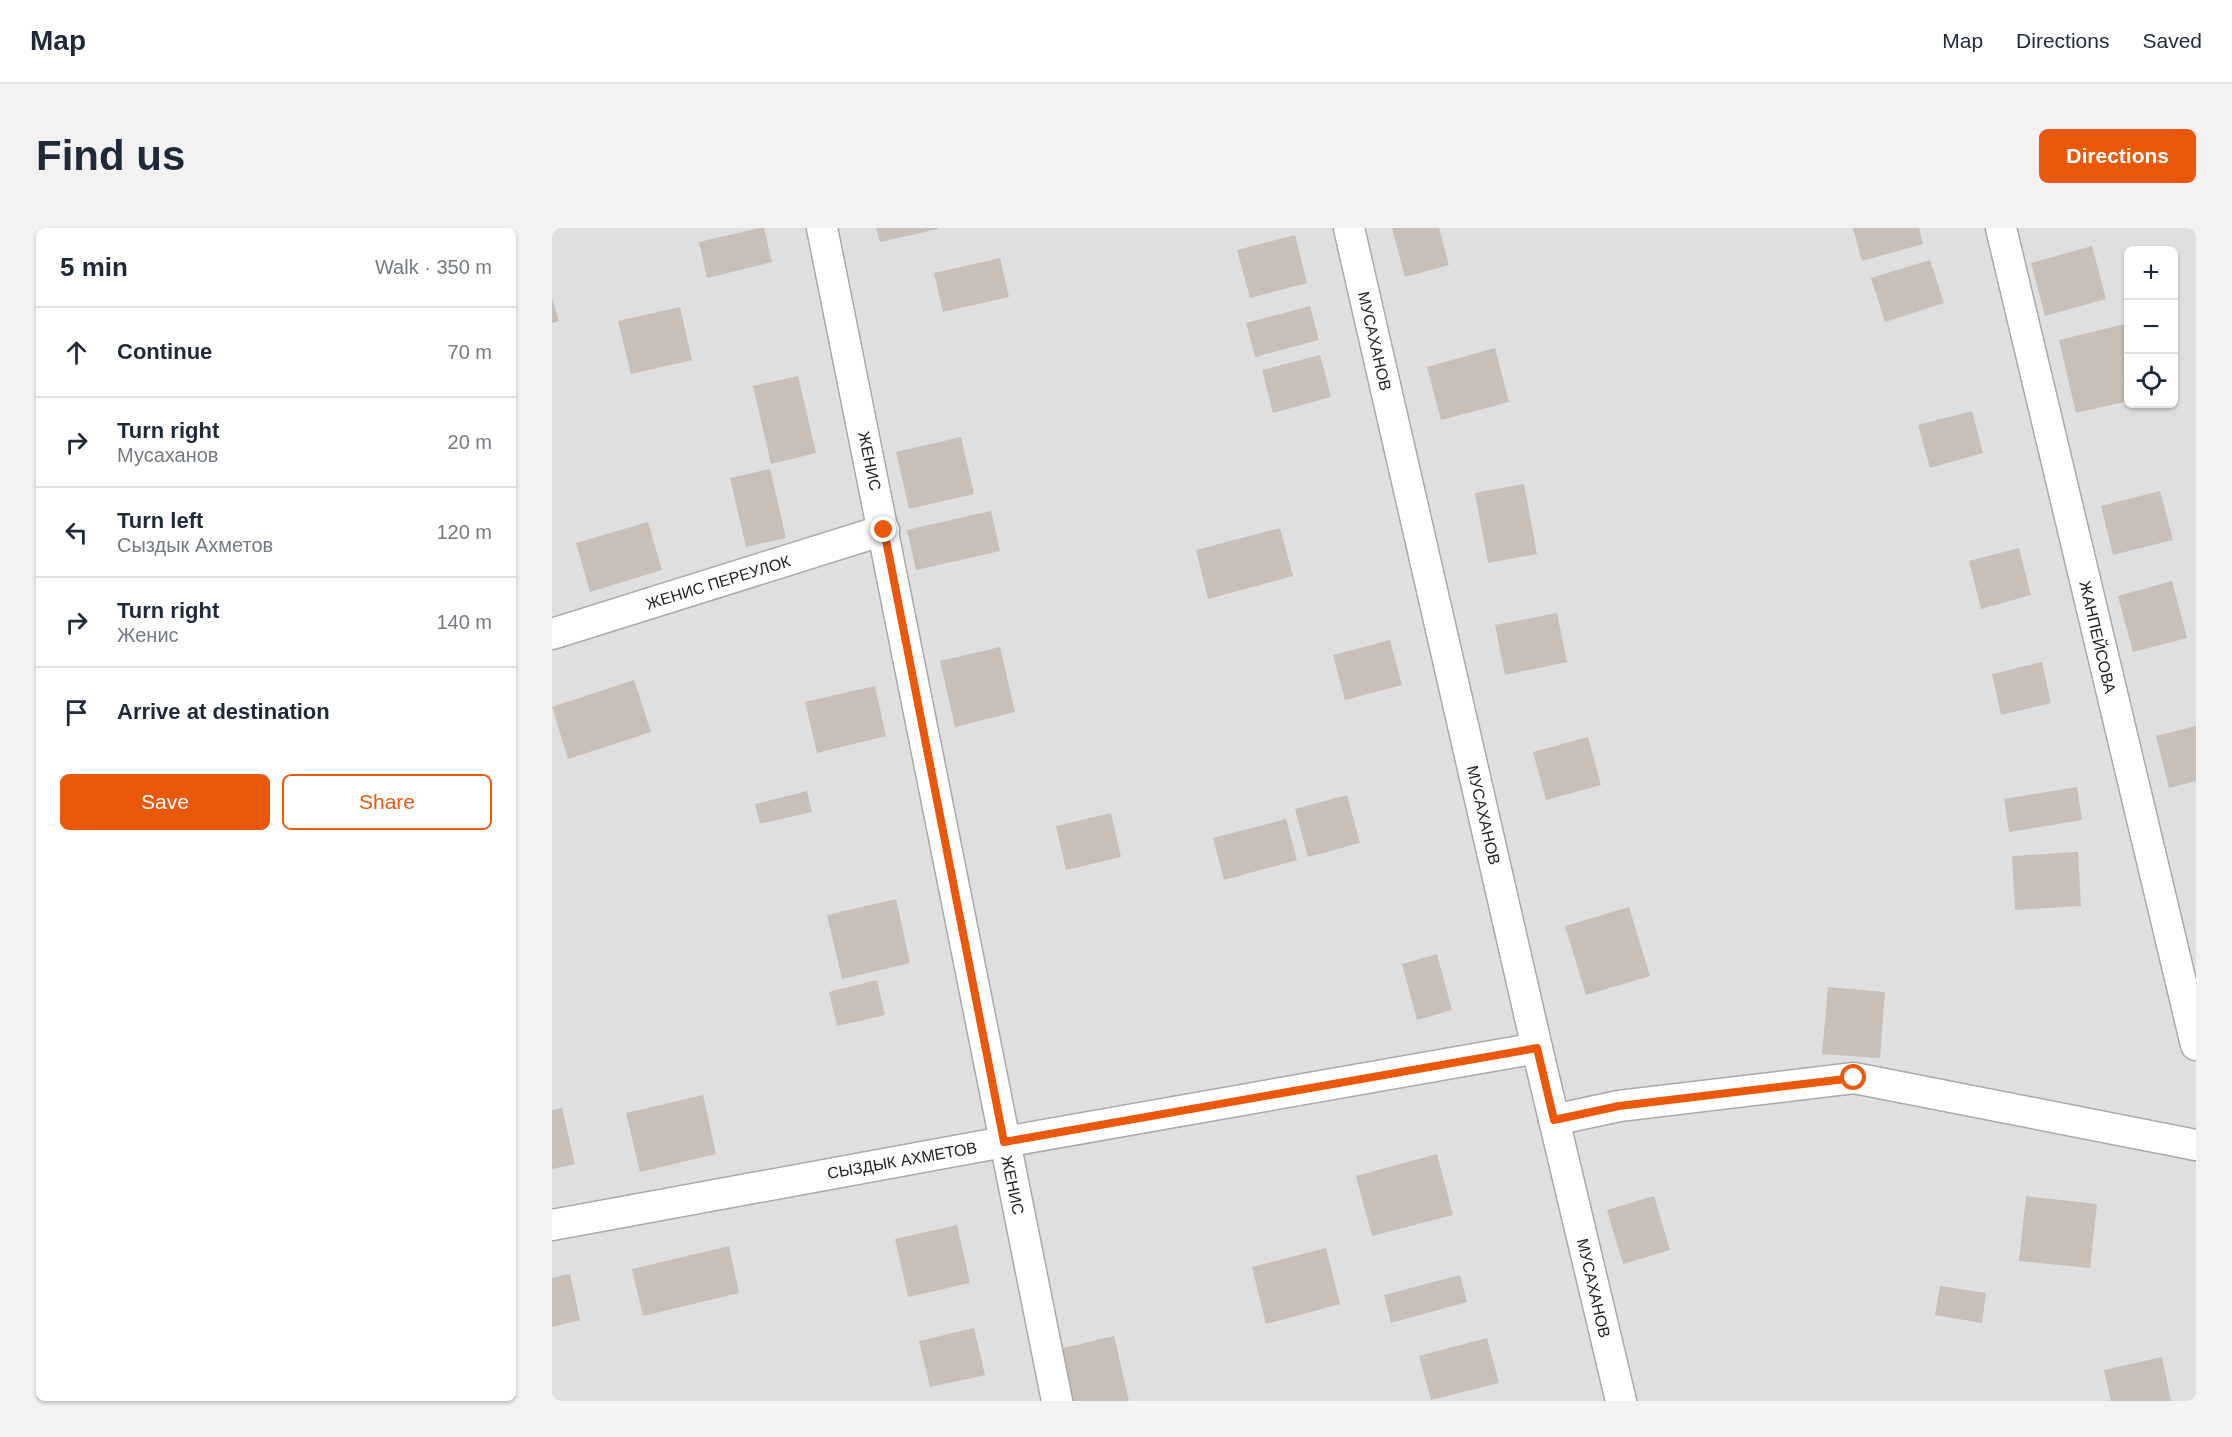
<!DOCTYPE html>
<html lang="en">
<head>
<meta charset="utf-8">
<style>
	:root { --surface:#fff; --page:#f2f2f3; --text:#1f2937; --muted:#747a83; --line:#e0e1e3; --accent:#ea580c }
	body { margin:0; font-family:Arial,sans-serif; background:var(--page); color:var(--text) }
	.controls { position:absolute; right:18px; top:18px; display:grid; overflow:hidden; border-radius:9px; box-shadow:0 2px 4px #0004 }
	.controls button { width:54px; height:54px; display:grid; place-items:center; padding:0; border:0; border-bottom:2px solid var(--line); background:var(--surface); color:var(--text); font:30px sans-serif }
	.stop { position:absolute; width:18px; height:18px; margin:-14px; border:4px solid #ea580c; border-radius:50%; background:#fff }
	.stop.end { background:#ea580c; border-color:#fff; box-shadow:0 2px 6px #0008 }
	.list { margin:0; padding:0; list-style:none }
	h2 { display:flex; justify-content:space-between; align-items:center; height:78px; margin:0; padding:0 24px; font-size:26px }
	h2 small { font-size:20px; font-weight:400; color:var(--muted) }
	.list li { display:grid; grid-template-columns:39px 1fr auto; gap:18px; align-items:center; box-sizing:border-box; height:90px; padding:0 24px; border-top:2px solid var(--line) }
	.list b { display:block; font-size:22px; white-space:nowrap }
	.list p { margin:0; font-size:20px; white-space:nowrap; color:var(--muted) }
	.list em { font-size:20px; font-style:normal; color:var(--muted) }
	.actions { display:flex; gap:12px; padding:18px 24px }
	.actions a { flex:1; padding:14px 0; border:2px solid var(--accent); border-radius:9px; text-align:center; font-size:21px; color:var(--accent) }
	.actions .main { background:var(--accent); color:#fff }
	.icon { flex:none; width:33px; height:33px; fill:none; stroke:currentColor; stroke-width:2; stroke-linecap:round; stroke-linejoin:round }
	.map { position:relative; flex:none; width:1644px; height:1173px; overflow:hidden; border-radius:9px }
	header { display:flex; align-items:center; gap:36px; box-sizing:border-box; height:84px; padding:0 30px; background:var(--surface); border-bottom:2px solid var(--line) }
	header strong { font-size:28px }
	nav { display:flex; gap:33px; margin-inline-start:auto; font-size:21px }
	.intro { display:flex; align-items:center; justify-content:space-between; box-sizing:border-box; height:144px; padding:0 36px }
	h1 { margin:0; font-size:42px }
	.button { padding:15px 27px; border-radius:9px; background:var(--accent); color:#fff; font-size:21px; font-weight:700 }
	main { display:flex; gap:36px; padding:0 36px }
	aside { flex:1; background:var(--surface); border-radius:9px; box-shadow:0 2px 4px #0004 }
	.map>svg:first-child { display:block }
	.residential { fill:#e0dfdf; fill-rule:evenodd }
	.building { fill:#c7bfb8 }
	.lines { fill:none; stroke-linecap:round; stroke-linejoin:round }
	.street-casing { stroke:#a9a9a9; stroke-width:33 }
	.street { stroke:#fff; stroke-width:30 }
	.route { stroke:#ea580c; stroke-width:8 }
	.labels { text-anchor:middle; stroke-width:6; stroke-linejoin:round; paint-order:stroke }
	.street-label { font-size:16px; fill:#222; stroke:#fff }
</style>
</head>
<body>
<header>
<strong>Map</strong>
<nav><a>Map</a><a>Directions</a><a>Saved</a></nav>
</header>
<div class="intro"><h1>Find us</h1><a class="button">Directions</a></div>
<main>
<aside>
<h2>5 min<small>Walk · 350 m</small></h2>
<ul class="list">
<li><svg class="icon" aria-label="ahead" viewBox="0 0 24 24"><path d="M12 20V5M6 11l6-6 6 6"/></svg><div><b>Continue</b></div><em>70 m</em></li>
<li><svg class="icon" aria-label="right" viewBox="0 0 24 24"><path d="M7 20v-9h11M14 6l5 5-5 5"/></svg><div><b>Turn right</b><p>Мусаханов</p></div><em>20 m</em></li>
<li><svg class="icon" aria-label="left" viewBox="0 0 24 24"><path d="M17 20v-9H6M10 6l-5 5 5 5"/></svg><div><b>Turn left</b><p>Сыздык Ахметов</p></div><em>120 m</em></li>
<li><svg class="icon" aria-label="right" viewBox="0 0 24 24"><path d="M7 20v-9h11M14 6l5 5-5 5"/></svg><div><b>Turn right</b><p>Женис</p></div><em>140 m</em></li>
<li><svg class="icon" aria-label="arrive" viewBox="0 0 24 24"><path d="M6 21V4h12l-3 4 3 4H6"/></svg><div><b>Arrive at destination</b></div></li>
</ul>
<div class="actions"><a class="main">Save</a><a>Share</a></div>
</aside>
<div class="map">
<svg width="1644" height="1173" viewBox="0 0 1644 1173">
	<rect width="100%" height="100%" fill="#f2efe9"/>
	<path class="residential" d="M0,0H1644V1173H0ZM1576,22H1622V176H1576Z"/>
	<g class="building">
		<path d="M208,0H212L220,34L155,50L147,14Z"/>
		<path d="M324,0H386V1L328,14Z"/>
		<path d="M840,0H887L897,37L853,49Z"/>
		<path d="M1301,0H1367L1371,16L1310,33Z"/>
		<path d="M743,7L755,55L698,70L685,22Z"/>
		<path d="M1540,18L1554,71L1493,88L1479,35Z"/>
		<path d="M448,30L457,69L391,84L382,45Z"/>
		<path d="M1378,32L1392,75L1333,94L1319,50Z"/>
		<path d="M0,70L7,93L0,95Z"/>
		<path d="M758,78L767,112L703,129L694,95Z"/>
		<path d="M128,79L140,132L79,146L66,93Z"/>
		<path d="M1573,96L1576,110V173L1524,185L1507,112Z"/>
		<path d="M943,120L957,174L889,192L875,139Z"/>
		<path d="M768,127L779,169L721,185L710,142Z"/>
		<path d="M246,148L264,225L219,236L201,158Z"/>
		<path d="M1420,183L1431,225L1378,240L1366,197Z"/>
		<path d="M409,209L422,266L357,281L344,224Z"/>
		<path d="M218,241L234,310L194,319L178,250Z"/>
		<path d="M972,256L985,326L936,335L923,265Z"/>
		<path d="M1608,263L1621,312L1561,327L1549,278Z"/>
		<path d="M439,283L448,323L364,342L355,302Z"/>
		<path d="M96,294L110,342L38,364L24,315Z"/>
		<path d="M728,300L741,348L656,371L644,322Z"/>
		<path d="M1467,320L1479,367L1429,381L1417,333Z"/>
		<path d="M1620,353L1635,410L1581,424L1566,368Z"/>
		<path d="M1005,385L1015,434L953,447L943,397Z"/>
		<path d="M838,412L850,457L793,472L781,427Z"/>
		<path d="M448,419L463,484L403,499L388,433Z"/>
		<path d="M1490,434L1499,475L1449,487L1440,446Z"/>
		<path d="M82,452L99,504L16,531L0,479Z"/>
		<path d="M323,458L334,508L265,525L253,474Z"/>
		<path d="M1644,498V553L1617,560L1604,508Z"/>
		<path d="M1036,509L1049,557L994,572L981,524Z"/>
		<path d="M1525,559L1530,592L1457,604L1452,571Z"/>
		<path d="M255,563L260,584L208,596L203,576Z"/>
		<path d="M795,567L808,615L756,629L743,581Z"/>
		<path d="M559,585L569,629L514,642L504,598Z"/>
		<path d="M734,591L745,632L672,652L661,610Z"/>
		<path d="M1526,624L1529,678L1463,682L1460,628Z"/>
		<path d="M344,671L358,735L290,751L275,687Z"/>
		<path d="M1077,679L1098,748L1034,767L1013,698Z"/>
		<path d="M885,726L900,782L865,792L850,736Z"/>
		<path d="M325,752L333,787L285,798L277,764Z"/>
		<path d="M1276,759L1333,764L1328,830L1270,826Z"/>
		<path d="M151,867L164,926L88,944L74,885Z"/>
		<path d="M10,880L23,936L0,941V882Z"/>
		<path d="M885,926L901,987L820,1008L804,948Z"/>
		<path d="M1102,968L1118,1022L1071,1036L1055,982Z"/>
		<path d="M1474,968L1545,976L1538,1040L1467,1033Z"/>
		<path d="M405,997L418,1055L356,1069L343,1011Z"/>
		<path d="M177,1018L187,1065L91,1088L80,1041Z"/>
		<path d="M774,1020L788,1076L714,1096L700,1039Z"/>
		<path d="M18,1046L28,1092L0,1099V1050Z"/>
		<path d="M908,1047L915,1074L839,1095L832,1067Z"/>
		<path d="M1388,1058L1434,1065L1430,1095L1383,1087Z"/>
		<path d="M422,1100L433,1147L378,1159L367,1113Z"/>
		<path d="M562,1108L577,1173H514L503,1122Z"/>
		<path d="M935,1110L947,1155L879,1172L867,1128Z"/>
		<path d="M1610,1129L1619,1173H1559L1552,1142Z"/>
	</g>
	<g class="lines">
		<defs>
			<g id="street">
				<path d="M270,0L505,1173"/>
				<path d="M797,0L985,820L1069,1173"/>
				<path d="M1449,0L1644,817"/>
				<path d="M0,406L332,302"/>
				<path d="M1002,892L1067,878L1302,850L1644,917"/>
				<path d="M0,997L452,914L985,820"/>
			</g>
		</defs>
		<use href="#street" class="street-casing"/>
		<use href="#street" class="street"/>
	</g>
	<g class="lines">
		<path class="route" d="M332,302L452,914L985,820L1002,892L1067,878L1302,850"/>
	</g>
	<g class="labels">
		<g class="street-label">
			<text transform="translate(823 113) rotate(77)" y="6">МУСАХАНОВ</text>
			<text transform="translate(318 233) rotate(78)" y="6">ЖЕНИС</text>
			<text transform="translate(166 354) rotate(-17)" y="6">ЖЕНИС ПЕРЕУЛОК</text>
			<text transform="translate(1546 409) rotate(77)" y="6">ЖАНПЕЙСОВА</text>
			<text transform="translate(932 587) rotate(77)" y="6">МУСАХАНОВ</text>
			<text transform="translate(350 932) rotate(-10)" y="6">СЫЗДЫК АХМЕТОВ</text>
			<text transform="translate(461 957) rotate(78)" y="6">ЖЕНИС</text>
			<text transform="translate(1042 1060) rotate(77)" y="6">МУСАХАНОВ</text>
		</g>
	</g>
</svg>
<div class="controls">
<button>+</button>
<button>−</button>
<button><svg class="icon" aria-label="locate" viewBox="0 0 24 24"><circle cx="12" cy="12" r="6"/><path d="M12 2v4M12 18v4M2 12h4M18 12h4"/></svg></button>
</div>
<div class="stop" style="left:1302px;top:850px"></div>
<div class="stop end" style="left:332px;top:302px"></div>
</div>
</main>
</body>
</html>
